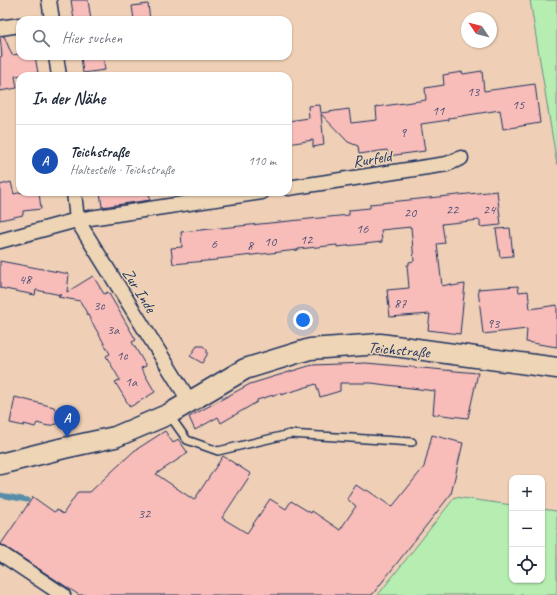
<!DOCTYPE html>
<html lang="de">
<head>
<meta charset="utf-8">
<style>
	:root { --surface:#fff; --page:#f2f2f3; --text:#1f2937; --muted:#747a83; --line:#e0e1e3; --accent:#1a73e8 }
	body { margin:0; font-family:Caveat,sans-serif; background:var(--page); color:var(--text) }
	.controls { position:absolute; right:12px; bottom:12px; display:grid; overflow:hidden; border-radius:8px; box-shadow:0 1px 3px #0004 }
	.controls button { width:36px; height:36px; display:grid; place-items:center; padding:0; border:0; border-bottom:1px solid var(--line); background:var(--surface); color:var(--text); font:20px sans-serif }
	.compass { position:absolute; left:461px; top:12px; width:36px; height:36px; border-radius:50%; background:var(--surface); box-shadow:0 1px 3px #0004; rotate:305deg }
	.you { position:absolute; left:303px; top:320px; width:14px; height:14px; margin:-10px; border:3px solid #fff; border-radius:50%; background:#1a73e8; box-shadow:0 0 0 6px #1a73e833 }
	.badge { display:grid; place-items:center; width:26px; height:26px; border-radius:50%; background:var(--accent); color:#fff; font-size:13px; font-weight:700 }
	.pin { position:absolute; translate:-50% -33px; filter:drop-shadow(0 1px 2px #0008) }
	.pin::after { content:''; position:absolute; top:21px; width:14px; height:12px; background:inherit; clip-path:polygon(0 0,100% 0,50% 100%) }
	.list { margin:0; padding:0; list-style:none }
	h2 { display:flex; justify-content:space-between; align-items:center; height:52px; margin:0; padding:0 16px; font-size:17px }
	h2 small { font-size:13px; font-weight:400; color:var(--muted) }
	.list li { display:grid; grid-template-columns:26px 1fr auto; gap:12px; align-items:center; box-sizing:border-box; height:72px; padding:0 16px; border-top:1px solid var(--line) }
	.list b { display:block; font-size:15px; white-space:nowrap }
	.list p { margin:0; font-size:13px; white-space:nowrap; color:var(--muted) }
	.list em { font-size:13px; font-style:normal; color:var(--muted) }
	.icon { flex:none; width:22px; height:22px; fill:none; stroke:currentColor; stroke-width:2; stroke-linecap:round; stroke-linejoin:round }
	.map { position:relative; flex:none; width:557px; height:595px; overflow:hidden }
	.search { position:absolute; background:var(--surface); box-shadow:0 1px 3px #0004; left:16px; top:16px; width:276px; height:44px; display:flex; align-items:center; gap:10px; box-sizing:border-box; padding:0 14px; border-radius:12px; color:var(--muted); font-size:15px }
	.panel { position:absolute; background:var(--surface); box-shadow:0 1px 3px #0004; left:16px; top:72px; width:276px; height:124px; border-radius:12px }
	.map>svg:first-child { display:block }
	.green { fill:#b6edb0; stroke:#688e87 }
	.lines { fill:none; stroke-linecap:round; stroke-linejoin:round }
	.stream { stroke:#568da9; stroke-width:5 }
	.building { fill:#f8bcb9; stroke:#1b2f5e }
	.service-casing { stroke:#1b2f5e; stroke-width:10 }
	.minor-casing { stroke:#1b2f5e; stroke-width:17 }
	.secondary-casing { stroke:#1b2f5e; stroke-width:23 }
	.service { stroke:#edd5b5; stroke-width:7 }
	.minor { stroke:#edd5b5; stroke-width:14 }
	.secondary { stroke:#edd5b5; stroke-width:20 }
	.labels { text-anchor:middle; stroke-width:3; stroke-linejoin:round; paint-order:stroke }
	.number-label { font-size:14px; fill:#525275 }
	.street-label { font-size:16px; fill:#1b2f5e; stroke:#edd5b5 }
</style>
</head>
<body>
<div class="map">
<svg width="557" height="595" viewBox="0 0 557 595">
	<rect width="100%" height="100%" fill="#efd0b6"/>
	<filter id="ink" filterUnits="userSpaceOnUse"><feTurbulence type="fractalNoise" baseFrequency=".025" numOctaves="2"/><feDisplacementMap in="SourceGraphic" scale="8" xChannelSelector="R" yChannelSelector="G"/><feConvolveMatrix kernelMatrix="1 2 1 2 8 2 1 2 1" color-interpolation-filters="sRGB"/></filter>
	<g filter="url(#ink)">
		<g class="green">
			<path d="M530,0H557V165Z"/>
			<path d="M455,497L512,505V580H542V509L556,511L557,510V595H378Z"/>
		</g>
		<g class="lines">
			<path class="stream" d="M0,495L27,500"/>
		</g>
		<g class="building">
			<path d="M71,0H88L91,20H74Z"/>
			<path d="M148,4L150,20H134L132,6Z"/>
			<path d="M0,36H4L12,55L20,54V56H35L38,73L15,76L17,88L0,91V57L2,56Z"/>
			<path d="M81,56H103L105,70L83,73Z"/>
			<path d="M482,71L484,91L535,84L540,123L503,129L500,110L449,118V120L421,124L425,151L388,156L387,150L359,154L358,146L348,142L321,114L324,145L313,147V140L288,144V121L309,118L308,106L320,105L321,113L349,109L351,123L377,120L376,107L426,100L425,88L444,85L443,75L462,72L463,74Z"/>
			<path d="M11,182L14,194L22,192H39L41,209L23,211V215L0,220V185Z"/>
			<path d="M497,191L501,225L480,227V220L442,224L445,243L437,244L442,286L451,284V286L465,284L460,334L428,330L430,314L390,317L387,290L409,288L407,265H409V262L414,261L411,227L381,230L382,242L337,247V245L298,249V250L217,259V260L173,264L171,248L182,247L181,232L349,215V210L370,208V204Z"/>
			<path d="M100,192H149L150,200L102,207Z"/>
			<path d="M510,228L513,256L500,257L496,229Z"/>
			<path d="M0,261L69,274L67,292L93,276L104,294L108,292L136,340L132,342L146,366L141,368L155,392L130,407L115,382L120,380L106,356L110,354L80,301L58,297L61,295L36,290L35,295L0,288Z"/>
			<path d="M518,286L519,292L528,291L530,309L557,305V347L526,342L527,329L483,334L478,289Z"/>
			<path d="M197,346H203L207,350V355L202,363L190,356Z"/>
			<path d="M366,363L478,373L468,418L433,414L435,391L371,383H340V391L320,397L316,384L281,395L280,393L257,400V402L221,423L218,417L195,430L189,417L250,384L312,365Z"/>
			<path d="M15,397L54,407L61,423L48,426L37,423L35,427L24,424V426L10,423Z"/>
			<path d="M165,431L173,443L178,439L188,453L156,474L194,500L223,456L251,474L222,518L247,533L270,499L286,509L291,501L311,513L312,511L340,530L356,506L347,499L356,485L365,491L367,490L392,507L424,467L432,435L463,443L451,494L372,595H79L1,544L33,497L54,512L57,510L63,514L78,492H90L134,451Z"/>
		</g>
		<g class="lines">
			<defs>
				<path id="service" d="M170,416L187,440L218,451L290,434L412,442"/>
				<g id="minor">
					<path d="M49,0L52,20"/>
					<path d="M0,28L20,25"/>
					<path d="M56,56L59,76"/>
					<path d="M288,188L447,164L461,158"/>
					<path d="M74,192L77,220L190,402"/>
					<path d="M0,241L77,220L262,192"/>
					<path d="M0,553L63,595"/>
				</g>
				<path id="secondary" d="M0,464L64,448L115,437L169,414L245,369L310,349L380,344L557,368"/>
			</defs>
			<use href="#service" class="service-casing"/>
			<use href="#minor" class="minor-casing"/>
			<use href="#secondary" class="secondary-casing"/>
			<use href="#service" class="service"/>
			<use href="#minor" class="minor"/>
			<use href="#secondary" class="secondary"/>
		</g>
	</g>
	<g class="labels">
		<g class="number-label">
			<text x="473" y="96">13</text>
			<text x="518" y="109">15</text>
			<text x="438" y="115">11</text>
			<text x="403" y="137">9</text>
			<text x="452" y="214">22</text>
			<text x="489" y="214">24</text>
			<text x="410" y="217">20</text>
			<text x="362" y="233">16</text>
			<text x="306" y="244">12</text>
			<text x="270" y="246">10</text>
			<text x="214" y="248">6</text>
			<text x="250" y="250">8</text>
			<text x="25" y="284">48</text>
			<text x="400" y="308">87</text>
			<text x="99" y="310">3c</text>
			<text x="493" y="328">93</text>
			<text x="113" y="334">3a</text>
			<text x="122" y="360">1c</text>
			<text x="131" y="386">1a</text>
			<text x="144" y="518">32</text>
		</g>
		<g class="street-label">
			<text transform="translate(372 158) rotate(-9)" y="6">Rurfeld</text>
			<text transform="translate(140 290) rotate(58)" y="6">Zur Inde</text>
			<text transform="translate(399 349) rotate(5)" y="6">Teichstraße</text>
		</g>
	</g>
</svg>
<div class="controls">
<button>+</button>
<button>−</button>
<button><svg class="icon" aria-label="locate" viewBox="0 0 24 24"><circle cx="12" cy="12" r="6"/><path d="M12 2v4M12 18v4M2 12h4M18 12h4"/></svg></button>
</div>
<svg class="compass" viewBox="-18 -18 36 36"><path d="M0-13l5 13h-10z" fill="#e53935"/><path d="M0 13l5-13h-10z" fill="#747a83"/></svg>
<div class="you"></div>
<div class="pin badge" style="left:67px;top:438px;background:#1a4fb4">A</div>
<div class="search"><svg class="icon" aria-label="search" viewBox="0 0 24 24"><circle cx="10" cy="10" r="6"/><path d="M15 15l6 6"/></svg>Hier suchen</div>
<section class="panel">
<h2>In der Nähe<small></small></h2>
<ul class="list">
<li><span class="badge" style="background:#1a4fb4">A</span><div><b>Teichstraße</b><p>Haltestelle · Teichstraße</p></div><em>110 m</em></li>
</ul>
</section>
</div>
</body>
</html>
